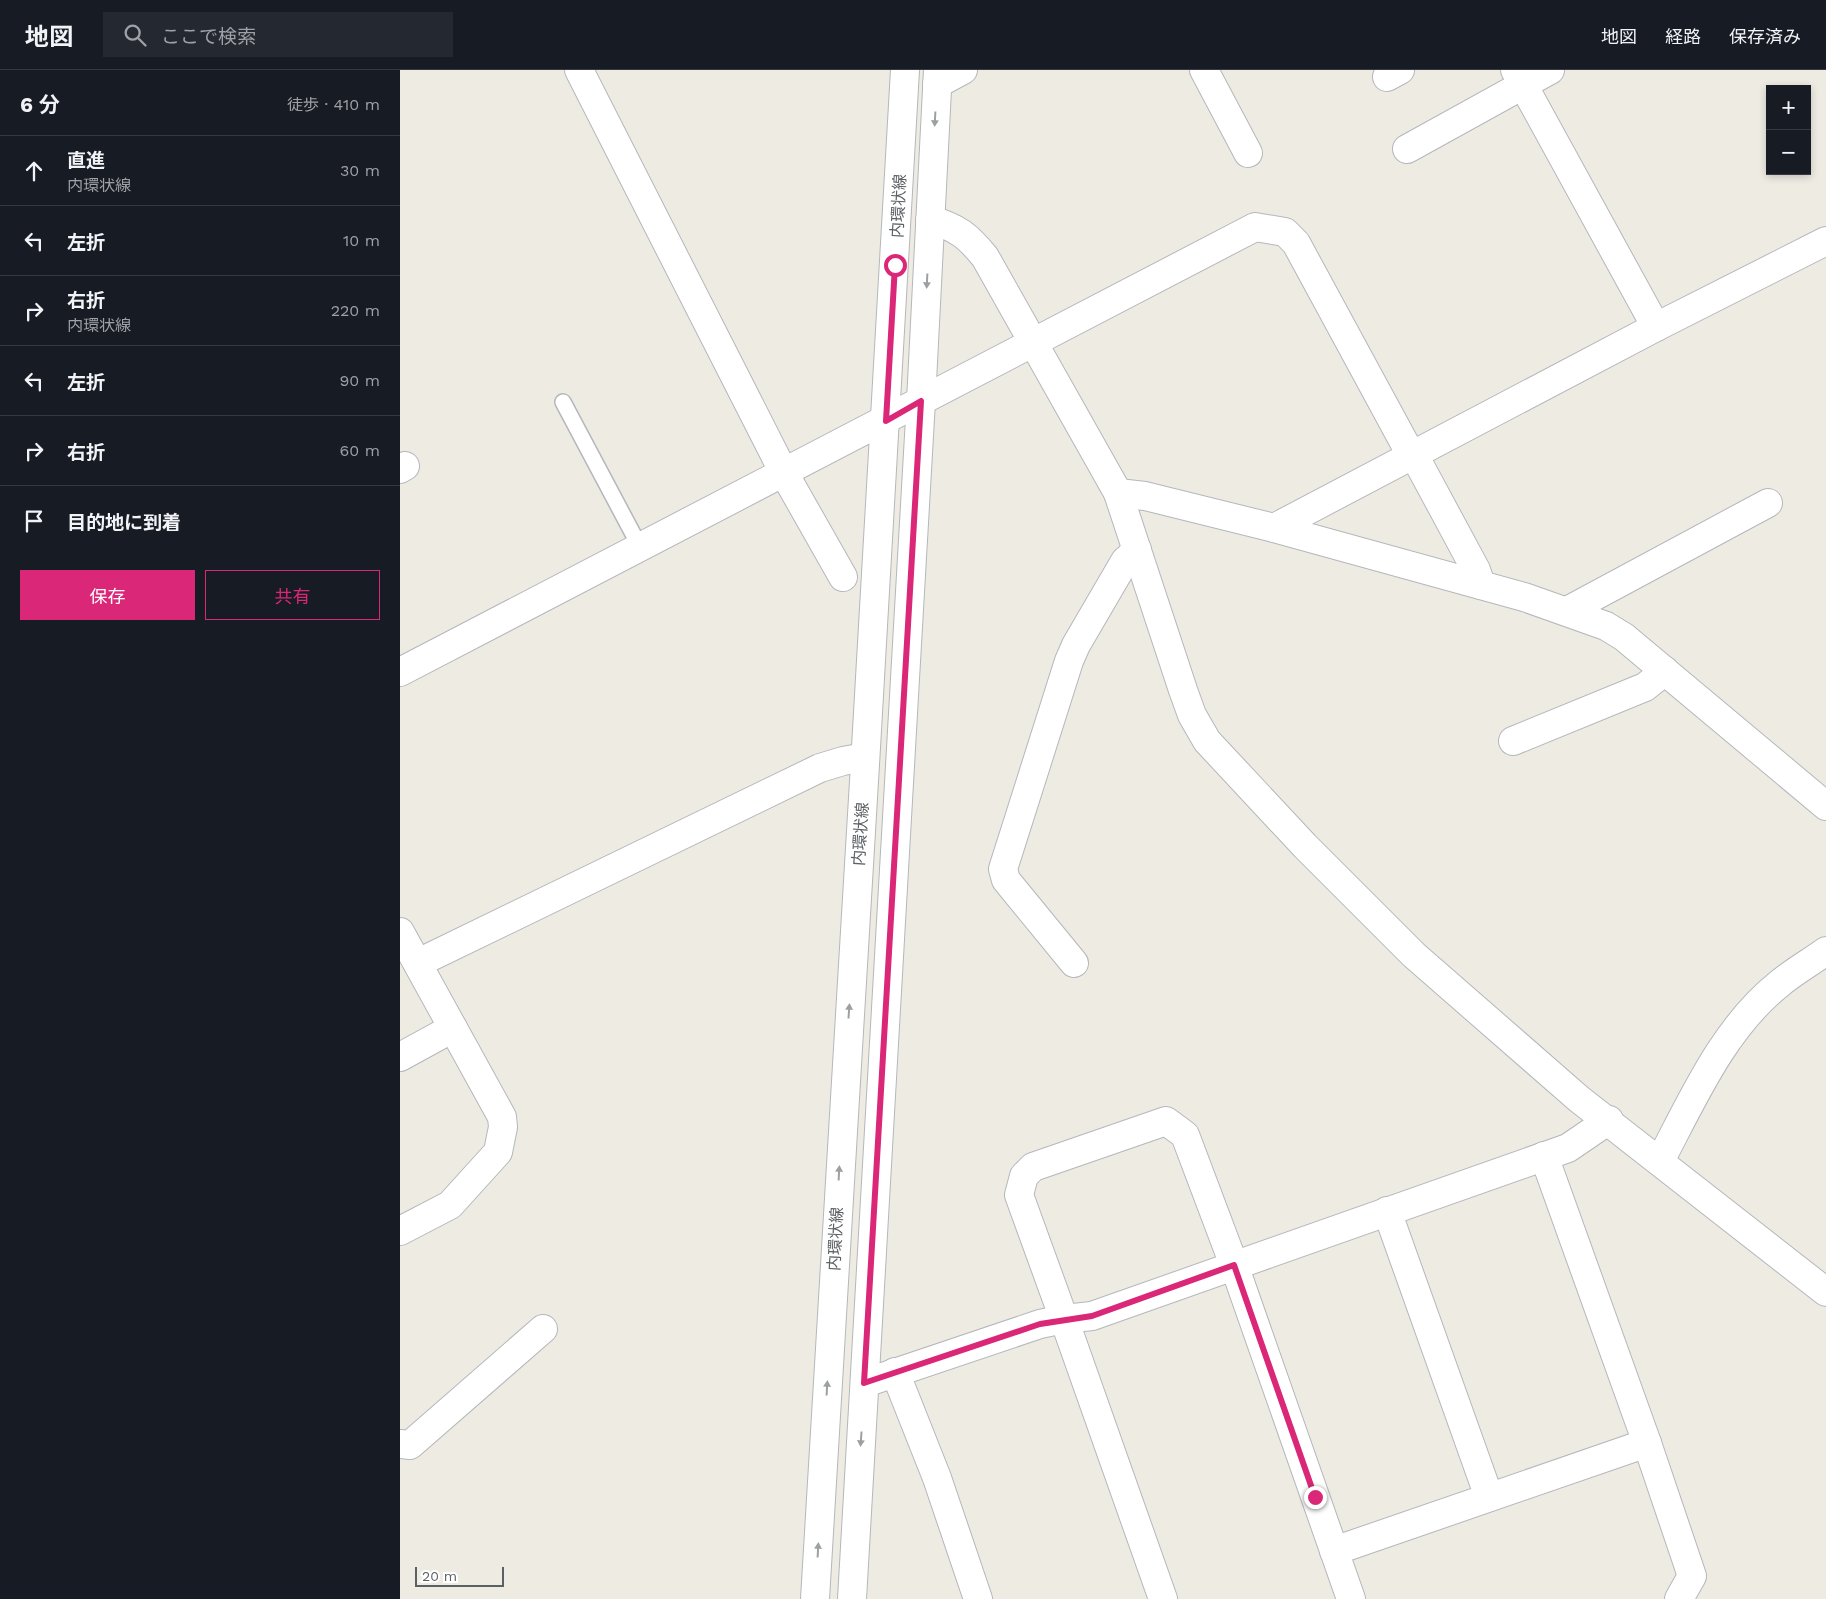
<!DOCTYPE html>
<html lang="ja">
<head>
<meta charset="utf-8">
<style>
	:root { --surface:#171b24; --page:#242831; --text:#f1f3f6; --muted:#9ea1a6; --line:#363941; --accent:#db2777 }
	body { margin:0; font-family:"Work Sans","Noto Sans JP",sans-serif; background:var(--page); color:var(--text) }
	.controls { position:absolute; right:15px; top:15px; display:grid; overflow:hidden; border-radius:0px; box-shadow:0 2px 8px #0003 }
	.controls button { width:45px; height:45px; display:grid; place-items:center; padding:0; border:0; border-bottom:1px solid var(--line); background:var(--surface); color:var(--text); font:25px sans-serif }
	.scale { position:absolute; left:15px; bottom:12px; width:89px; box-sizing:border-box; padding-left:5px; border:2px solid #5b6064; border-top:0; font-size:14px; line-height:18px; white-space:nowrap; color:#5b6064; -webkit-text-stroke:4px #fff; paint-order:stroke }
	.stop { position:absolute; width:15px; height:15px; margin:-11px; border:4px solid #db2777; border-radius:50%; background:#fff }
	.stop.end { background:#db2777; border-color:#fff; box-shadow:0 1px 5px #0008 }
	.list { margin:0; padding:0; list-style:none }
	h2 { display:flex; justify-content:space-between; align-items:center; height:65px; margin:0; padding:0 20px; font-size:21px }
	h2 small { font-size:16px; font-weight:400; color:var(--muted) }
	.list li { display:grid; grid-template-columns:32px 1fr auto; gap:15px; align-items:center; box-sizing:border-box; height:70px; padding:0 20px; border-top:1px solid var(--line) }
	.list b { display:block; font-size:19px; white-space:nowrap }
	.list p { margin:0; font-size:16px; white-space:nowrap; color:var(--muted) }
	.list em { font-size:16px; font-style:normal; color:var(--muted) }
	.actions { display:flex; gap:10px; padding:15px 20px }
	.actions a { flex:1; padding:11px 0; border:1px solid var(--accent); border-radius:0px; text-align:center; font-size:18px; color:var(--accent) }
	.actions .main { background:var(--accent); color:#fff }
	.icon { flex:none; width:28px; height:28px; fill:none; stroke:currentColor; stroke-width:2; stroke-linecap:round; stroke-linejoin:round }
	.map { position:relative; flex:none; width:1426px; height:1529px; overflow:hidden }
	header { display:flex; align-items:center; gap:30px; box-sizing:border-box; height:70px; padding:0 25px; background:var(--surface); border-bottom:1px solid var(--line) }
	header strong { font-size:24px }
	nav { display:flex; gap:28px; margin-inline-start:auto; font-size:18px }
	.search { width:350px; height:45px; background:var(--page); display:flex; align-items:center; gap:12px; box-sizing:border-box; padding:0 18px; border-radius:0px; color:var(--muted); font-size:19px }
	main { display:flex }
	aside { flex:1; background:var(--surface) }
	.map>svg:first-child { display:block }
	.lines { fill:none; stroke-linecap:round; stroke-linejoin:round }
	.service-casing { stroke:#b4b7bb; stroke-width:18 }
	.minor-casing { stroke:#b4b7bb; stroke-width:30 }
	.tertiary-casing { stroke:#b4b7bb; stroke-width:30 }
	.service { stroke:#fff; stroke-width:15 }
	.minor { stroke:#fff; stroke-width:28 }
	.tertiary { stroke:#fff; stroke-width:28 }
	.oneway { fill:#9da0a2 }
	.route { stroke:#db2777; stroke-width:6 }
	.labels { text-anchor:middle; stroke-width:5; stroke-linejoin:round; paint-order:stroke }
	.street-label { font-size:16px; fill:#5b6064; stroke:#fff }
</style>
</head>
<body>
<header>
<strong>地図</strong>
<div class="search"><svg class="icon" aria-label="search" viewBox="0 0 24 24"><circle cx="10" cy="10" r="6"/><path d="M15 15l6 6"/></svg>ここで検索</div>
<nav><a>地図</a><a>経路</a><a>保存済み</a></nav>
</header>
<main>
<aside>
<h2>6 分<small>徒歩 · 410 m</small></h2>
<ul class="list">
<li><svg class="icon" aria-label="ahead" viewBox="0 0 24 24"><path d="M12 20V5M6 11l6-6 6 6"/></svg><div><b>直進</b><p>内環状線</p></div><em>30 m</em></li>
<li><svg class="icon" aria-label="left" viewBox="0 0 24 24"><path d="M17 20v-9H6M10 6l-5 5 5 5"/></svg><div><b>左折</b></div><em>10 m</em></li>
<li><svg class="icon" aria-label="right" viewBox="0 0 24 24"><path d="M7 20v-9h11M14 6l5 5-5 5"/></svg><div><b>右折</b><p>内環状線</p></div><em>220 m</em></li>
<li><svg class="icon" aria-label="left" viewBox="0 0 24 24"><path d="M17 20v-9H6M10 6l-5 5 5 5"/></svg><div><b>左折</b></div><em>90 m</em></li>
<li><svg class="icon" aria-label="right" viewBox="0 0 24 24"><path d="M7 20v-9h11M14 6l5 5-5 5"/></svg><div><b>右折</b></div><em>60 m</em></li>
<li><svg class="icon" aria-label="arrive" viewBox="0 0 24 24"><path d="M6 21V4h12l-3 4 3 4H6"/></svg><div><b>目的地に到着</b></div></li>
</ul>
<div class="actions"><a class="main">保存</a><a>共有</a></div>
</aside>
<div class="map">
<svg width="1426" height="1529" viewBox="0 0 1426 1529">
	<rect width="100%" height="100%" fill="#eeebe3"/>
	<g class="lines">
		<defs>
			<path id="service" d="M163,332L240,477"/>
			<g id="minor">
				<path d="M179,0L384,403L443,507"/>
				<path d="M804,0L848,83"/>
				<path d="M1115,0L1256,257"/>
				<path d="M987,7L1000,0"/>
				<path d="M537,14L563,0"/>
				<path d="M1007,79L1150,0"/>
				<path d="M530,150C557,157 568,166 585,187L718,423L783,620L792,645L807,671L905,776L1014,885L1179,1029L1426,1222"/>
				<path d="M0,399L5,396"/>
				<path d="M718,423L745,426L874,458L1124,527L1206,556L1224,567L1426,736"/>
				<path d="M874,458L1256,257L1426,171"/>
				<path d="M1167,541L1368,433"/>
				<path d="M0,602L855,157L885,162L896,173L1011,385L1020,396L1076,500L1081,515"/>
				<path d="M1113,671L1245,617L1265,601"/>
				<path d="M0,862L102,1047L103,1057L98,1082L50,1135L0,1161"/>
				<path d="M18,893L420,698L443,691L465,687"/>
				<path d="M674,893L606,810L603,799L669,591L676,575L725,491L737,480"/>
				<path d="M0,987L53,958"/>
				<path d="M1144,1086L1247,1373L1292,1506L1279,1529"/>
				<path d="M1260,1091C1293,1029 1323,959 1379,914C1393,902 1411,892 1426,881"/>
				<path d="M987,1141L1089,1427"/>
				<path d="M495,1302L537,1408L578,1529"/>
				<path d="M0,1374L10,1375L143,1259"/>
				<path d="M934,1481L1247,1373"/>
				<path d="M951,1529L834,1195L785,1065L766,1051L633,1097L624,1106L619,1125L664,1249L692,1246L1168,1078L1209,1050"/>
			</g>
			<g id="tertiary">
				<path d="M465,1313L640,1254L664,1249L763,1529"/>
				<path d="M415,1529C444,1019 478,510 505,0"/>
				<path d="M452,1529L521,331L538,0"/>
			</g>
		</defs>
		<use href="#service" class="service-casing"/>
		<use href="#minor" class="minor-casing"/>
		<use href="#tertiary" class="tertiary-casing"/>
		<use href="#service" class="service"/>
		<use href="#minor" class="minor"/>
		<use href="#tertiary" class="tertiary"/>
	</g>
	<defs><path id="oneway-solid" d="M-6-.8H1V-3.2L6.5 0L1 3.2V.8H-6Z" transform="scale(1.25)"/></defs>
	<g class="oneway">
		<use href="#oneway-solid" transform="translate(535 49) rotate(93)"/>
		<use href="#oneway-solid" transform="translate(527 211) rotate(93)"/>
		<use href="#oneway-solid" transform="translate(449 941) rotate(-86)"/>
		<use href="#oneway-solid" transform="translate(439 1103) rotate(-87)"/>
		<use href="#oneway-solid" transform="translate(427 1318) rotate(-87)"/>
		<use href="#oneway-solid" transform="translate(461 1369) rotate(94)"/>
		<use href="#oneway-solid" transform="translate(418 1480) rotate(-87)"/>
	</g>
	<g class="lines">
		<path class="route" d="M495,195L486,351L521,331L464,1313L640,1254L692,1246L834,1195L915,1427"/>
	</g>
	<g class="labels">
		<g class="street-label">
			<text transform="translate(498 136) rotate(-87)" y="6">内環状線</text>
			<text transform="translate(460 764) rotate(-86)" y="6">内環状線</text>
			<text transform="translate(435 1169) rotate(-87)" y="6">内環状線</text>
		</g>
	</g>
</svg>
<div class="controls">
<button>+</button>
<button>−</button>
</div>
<div class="scale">20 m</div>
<div class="stop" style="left:495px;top:195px"></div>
<div class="stop end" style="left:915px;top:1427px"></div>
</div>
</main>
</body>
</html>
